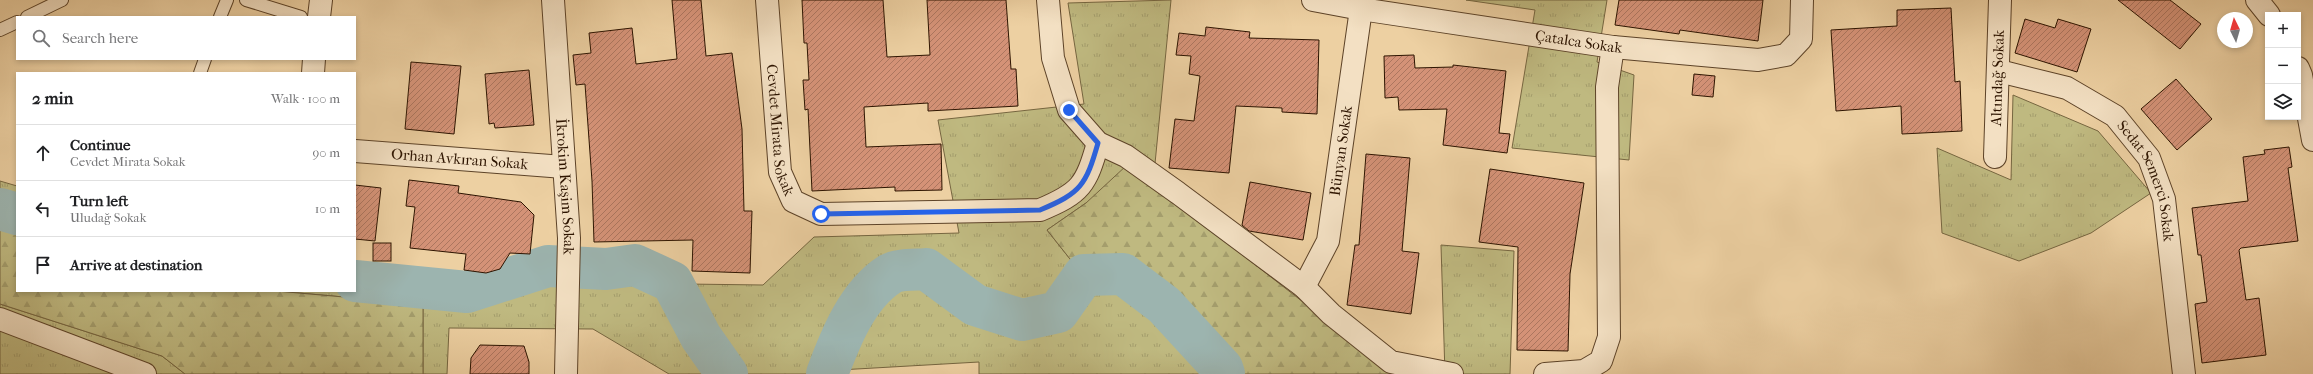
<!DOCTYPE html>
<html lang="en">
<head>
<meta charset="utf-8">
<style>
	:root { --surface:#fff; --page:#f6f6f6; --text:#202124; --muted:#757577; --line:#e0e0e0 }
	body { margin:0; font-family:"IM FELL French Canon",serif; background:var(--page); color:var(--text) }
	.controls { position:absolute; right:12px; top:12px; display:grid; overflow:hidden; border-radius:0px; box-shadow:0 2px 6px #0003 }
	.controls button { width:36px; height:36px; display:grid; place-items:center; padding:0; border:0; border-bottom:1px solid var(--line); background:var(--surface); color:var(--text); font:20px sans-serif }
	.compass { position:absolute; left:2217px; top:12px; width:36px; height:36px; border-radius:50%; background:var(--surface); box-shadow:0 2px 6px #0003; rotate:355deg }
	.stop { position:absolute; width:12px; height:12px; margin:-9px; border:3px solid #2563eb; border-radius:50%; background:#fff }
	.stop.end { background:#2563eb; border-color:#fff; box-shadow:0 1px 4px #0008 }
	.list { margin:0; padding:0; list-style:none }
	h2 { display:flex; justify-content:space-between; align-items:center; height:52px; margin:0; padding:0 16px; font-size:17px }
	h2 small { font-size:13px; font-weight:400; color:var(--muted) }
	.list li { display:grid; grid-template-columns:26px 1fr auto; gap:12px; align-items:center; box-sizing:border-box; height:56px; padding:0 16px; border-top:1px solid var(--line) }
	.list b { display:block; font-size:15px; white-space:nowrap }
	.list p { margin:0; font-size:13px; white-space:nowrap; color:var(--muted) }
	.list em { font-size:13px; font-style:normal; color:var(--muted) }
	.icon { flex:none; width:22px; height:22px; fill:none; stroke:currentColor; stroke-width:2; stroke-linecap:round; stroke-linejoin:round }
	.map { position:relative; flex:none; width:2313px; height:374px; overflow:hidden }
	.search { position:absolute; background:var(--surface); box-shadow:0 2px 6px #0003; left:16px; top:16px; width:340px; height:44px; display:flex; align-items:center; gap:10px; box-sizing:border-box; padding:0 14px; border-radius:0px; color:var(--muted); font-size:15px }
	.panel { position:absolute; background:var(--surface); box-shadow:0 2px 6px #0003; left:16px; top:72px; width:340px; height:220px; border-radius:0px }
	.map>svg:first-child { display:block }
	.grass { fill:url(#grass-tufts); stroke:#766640 }
	.forest { fill:url(#forest-firs); stroke:#766640 }
	.lines { fill:none; stroke-linecap:round; stroke-linejoin:round }
	.river { stroke:#9cb4af; stroke-width:42 }
	.building { fill:url(#building-hatch); stroke:#2d1400 }
	.lane-casing { stroke:#5d4328; stroke-width:14 }
	.street-casing { stroke:#5d4328; stroke-width:24 }
	.lane { stroke:#f3e0c3; stroke-width:12 }
	.street { stroke:#f3e0c3; stroke-width:22 }
	.route { stroke:#2563eb; stroke-width:5 }
	.labels { text-anchor:middle; stroke-width:3; stroke-linejoin:round; paint-order:stroke }
	.street-label { font-size:15px; fill:#2d1400; stroke:#f3e0c3 }
</style>
</head>
<body>
<div class="map">
<svg width="2313" height="374" viewBox="0 0 2313 374">
	<defs>
		<pattern id="grass-tufts" width="24" height="20" patternUnits="userSpaceOnUse"><rect width="24" height="20" fill="#bfb980"/><path d="M3 7l-1-3M5 7V3M7 7l1-3M15 17l-1-3M17 17v-4M19 17l1-3" fill="none" stroke="#a49e6d"/></pattern>
		<pattern id="forest-firs" width="22" height="20" patternUnits="userSpaceOnUse"><rect width="22" height="20" fill="#bfb980"/><path d="M5 1l3.5 6h-7zM16 11l3.5 6h-7z" fill="#a49e6d"/></pattern>
		<pattern id="building-hatch" width="6" height="6" patternUnits="userSpaceOnUse"><rect width="6" height="6" fill="#d49277"/><path d="M-1 1l2-2M0 6l6-6M5 7l2-2" fill="none" stroke="#ac765f"/></pattern>
	</defs>
	<rect width="100%" height="100%" fill="#edd0a2"/>
	<filter id="stains"><feTurbulence type="fractalNoise" baseFrequency=".005" numOctaves="4"/><feColorMatrix values="0 0 0 0 .2 0 0 0 0 .09 0 0 0 0 .02 0 0 0 .5 -.17"/></filter>
	<radialGradient id="worn" r=".72"><stop offset=".6" stop-color="#630" stop-opacity="0"/><stop offset="1" stop-color="#630" stop-opacity=".3"/></radialGradient>
	<g class="grass">
		<path d="M1171,0L1153,184L1086,203L1047,230L1074,264L1093,262L1129,265L1175,296L1227,355L1236,374H979V362L839,370L838,374H669L593,329L449,328L447,374H423V304L276,291H355V262L475,280L553,253L651,250L686,284L763,285L814,237L959,233L938,120L1084,104L1068,3Z"/>
		<path d="M1466,0H1607L1597,62L1634,75L1629,160L1512,148L1535,10Z"/>
		<path d="M2013,95L2098,131L2151,193L2091,233L2019,261L1942,233L1937,148L2011,180Z"/>
		<path d="M0,181L17,186V230L0,225Z"/>
		<path d="M1441,245L1514,251L1510,374H1445Z"/>
		<path d="M0,304L162,356L185,374H0Z"/>
	</g>
	<g class="forest">
		<path d="M1127,165L1393,372L1402,374H1236L1227,355L1175,296L1129,265L1093,262L1074,264L1047,230L1086,203Z"/>
		<path d="M0,225L17,230V291H276L423,304V374H185L162,356L0,304Z"/>
	</g>
	<g class="lines">
		<g class="river">
			<path d="M0,209L17,214"/>
			<path d="M355,281L467,292L548,266L606,269L635,265L672,282L701,337L727,374"/>
			<path d="M827,374C840,339 857,295 890,274C898,269 917,270 926,269L975,305L1022,320L1058,312L1084,275L1123,274L1164,305L1222,368L1224,374"/>
		</g>
	</g>
	<g class="building">
		<path d="M672,0H701L706,56L732,53L742,129L744,211H752L750,273L692,271L693,240L594,242L592,181L585,84L576,85L573,55L591,53L589,33L632,28L636,64L677,59Z"/>
		<path d="M802,0H883L887,57L930,55L927,0H1006L1011,69H1016L1018,106L928,111V103L864,107L866,147L941,144L942,190L895,191V187L812,191L808,109L805,110L803,80H809L807,43H804Z"/>
		<path d="M1619,0H1763L1758,41L1680,30L1679,34L1615,25Z"/>
		<path d="M2118,0H2170L2201,24L2180,49Z"/>
		<path d="M1951,8L1955,82L1960,81L1962,131L1902,134L1901,106L1836,111L1831,30L1897,26V10Z"/>
		<path d="M2025,19L2055,28L2058,19L2091,29L2077,72L2015,53Z"/>
		<path d="M1206,27L1250,32L1249,38L1319,40L1317,114L1282,112V108L1236,106L1229,173L1169,168L1175,119L1194,121L1200,76L1189,74L1191,56L1176,55L1179,33L1205,36Z"/>
		<path d="M1414,55L1415,68L1453,67V65L1506,71L1499,133L1510,134L1507,153L1443,145L1447,109L1399,110L1398,97L1385,98L1384,56Z"/>
		<path d="M411,62L461,66L454,134L405,129Z"/>
		<path d="M529,70L534,125L495,128L494,123L489,124L485,74Z"/>
		<path d="M1694,74L1715,76L1713,97L1692,95Z"/>
		<path d="M2176,79L2212,119L2177,150L2141,109Z"/>
		<path d="M2289,147L2292,167L2288,168L2298,241L2241,248L2239,250L2246,300L2259,298L2266,355L2202,363L2195,304L2207,302L2201,255H2198L2192,208L2248,201L2243,157L2265,154L2264,150Z"/>
		<path d="M1366,154L1410,158L1402,251L1419,253L1411,314L1347,305L1355,245H1359Z"/>
		<path d="M1490,169L1584,183L1570,274L1568,351L1517,350L1518,247L1479,242Z"/>
		<path d="M409,180L459,186L458,193L521,202L534,215L530,254L510,253L500,269L486,273L464,270L466,254L410,248L415,207L406,206Z"/>
		<path d="M1250,182L1311,193L1303,240L1249,231L1242,225Z"/>
		<path d="M355,185L381,188L375,241L355,239Z"/>
		<rect x="373" y="243" width="18" height="18"/>
		<path d="M480,345L524,346L529,362V374H470L471,358Z"/>
	</g>
	<g class="lines">
		<defs>
			<g id="lane">
				<path d="M246,0L301,17"/>
				<path d="M27,17L62,0"/>
				<path d="M220,17L227,0"/>
				<path d="M0,30L17,22"/>
				<path d="M200,73L205,59"/>
			</g>
			<g id="street">
				<path id="s1" d="M553,0L569,238L566,374"/>
				<path id="s2" d="M767,0L780,172L793,201L821,214L1040,210C1081,193 1086,185 1098,143"/>
				<path d="M1048,0L1053,58L1069,110L1098,143L1126,156L1178,193L1304,287L1331,314L1391,362L1452,374"/>
				<path id="s3" d="M1313,0L1361,9L1613,47L1758,60L1786,55L1801,39L1802,0"/>
				<path d="M2257,0L2269,15"/>
				<path d="M319,17L321,0"/>
				<path d="M2298,68L2301,75L2313,140"/>
				<path id="s4" d="M1999,71L2067,88L2115,116L2149,158L2164,199L2184,374"/>
				<path d="M313,73L314,59"/>
				<path id="s5" d="M355,151L564,167"/>
				<path id="s6" d="M1995,157L2000,0"/>
				<path id="s7" d="M1304,287L1328,241L1361,9"/>
				<path d="M0,319L145,374"/>
				<path d="M1545,374L1584,371L1601,361L1609,337L1607,87L1613,47"/>
			</g>
		</defs>
		<use href="#lane" class="lane-casing"/>
		<use href="#street" class="street-casing"/>
		<use href="#lane" class="lane"/>
		<use href="#street" class="street"/>
	</g>
	<g class="lines">
		<path class="route" d="M821,214L1040,210C1081,193 1086,185 1098,143L1069,110"/>
	</g>
	<g class="labels">
		<g class="street-label">
			<text dy="5" stroke="none"><textPath href="#s3" startOffset="269">Çatalca Sokak</textPath></text>
			<text dy="5" stroke="none"><textPath href="#s6" startOffset="79">Altındağ Sokak</textPath></text>
			<text dy="5" stroke="none"><textPath href="#s2" startOffset="131">Cevdet Mirata Sokak</textPath></text>
			<text dy="5" stroke="none"><textPath href="#s7" startOffset="143">Bünyan Sokak</textPath></text>
			<text dy="5" stroke="none"><textPath href="#s5" startOffset="105">Orhan Avkıran Sokak</textPath></text>
			<text dy="5" stroke="none"><textPath href="#s4" startOffset="200">Sedat Semerci Sokak</textPath></text>
			<text dy="5" stroke="none"><textPath href="#s1" startOffset="187">İkrokim Kaşim Sokak</textPath></text>
		</g>
	</g>
	<rect width="100%" height="100%" filter="url(#stains)"/>
	<rect width="100%" height="100%" fill="url(#worn)"/>
</svg>
<div class="controls">
<button>+</button>
<button>−</button>
<button><svg class="icon" aria-label="layers" viewBox="0 0 24 24"><path d="M12 4l9 5-9 5-9-5zM3 14l9 5 9-5"/></svg></button>
</div>
<svg class="compass" viewBox="-18 -18 36 36"><path d="M0-13l5 13h-10z" fill="#e53935"/><path d="M0 13l5-13h-10z" fill="#757577"/></svg>
<div class="stop" style="left:821px;top:214px"></div>
<div class="stop end" style="left:1069px;top:110px"></div>
<div class="search"><svg class="icon" aria-label="search" viewBox="0 0 24 24"><circle cx="10" cy="10" r="6"/><path d="M15 15l6 6"/></svg>Search here</div>
<section class="panel">
<h2>2 min<small>Walk · 100 m</small></h2>
<ul class="list">
<li><svg class="icon" aria-label="ahead" viewBox="0 0 24 24"><path d="M12 20V5M6 11l6-6 6 6"/></svg><div><b>Continue</b><p>Cevdet Mirata Sokak</p></div><em>90 m</em></li>
<li><svg class="icon" aria-label="left" viewBox="0 0 24 24"><path d="M17 20v-9H6M10 6l-5 5 5 5"/></svg><div><b>Turn left</b><p>Uludağ Sokak</p></div><em>10 m</em></li>
<li><svg class="icon" aria-label="arrive" viewBox="0 0 24 24"><path d="M6 21V4h12l-3 4 3 4H6"/></svg><div><b>Arrive at destination</b></div></li>
</ul>
</section>
</div>
</body>
</html>
